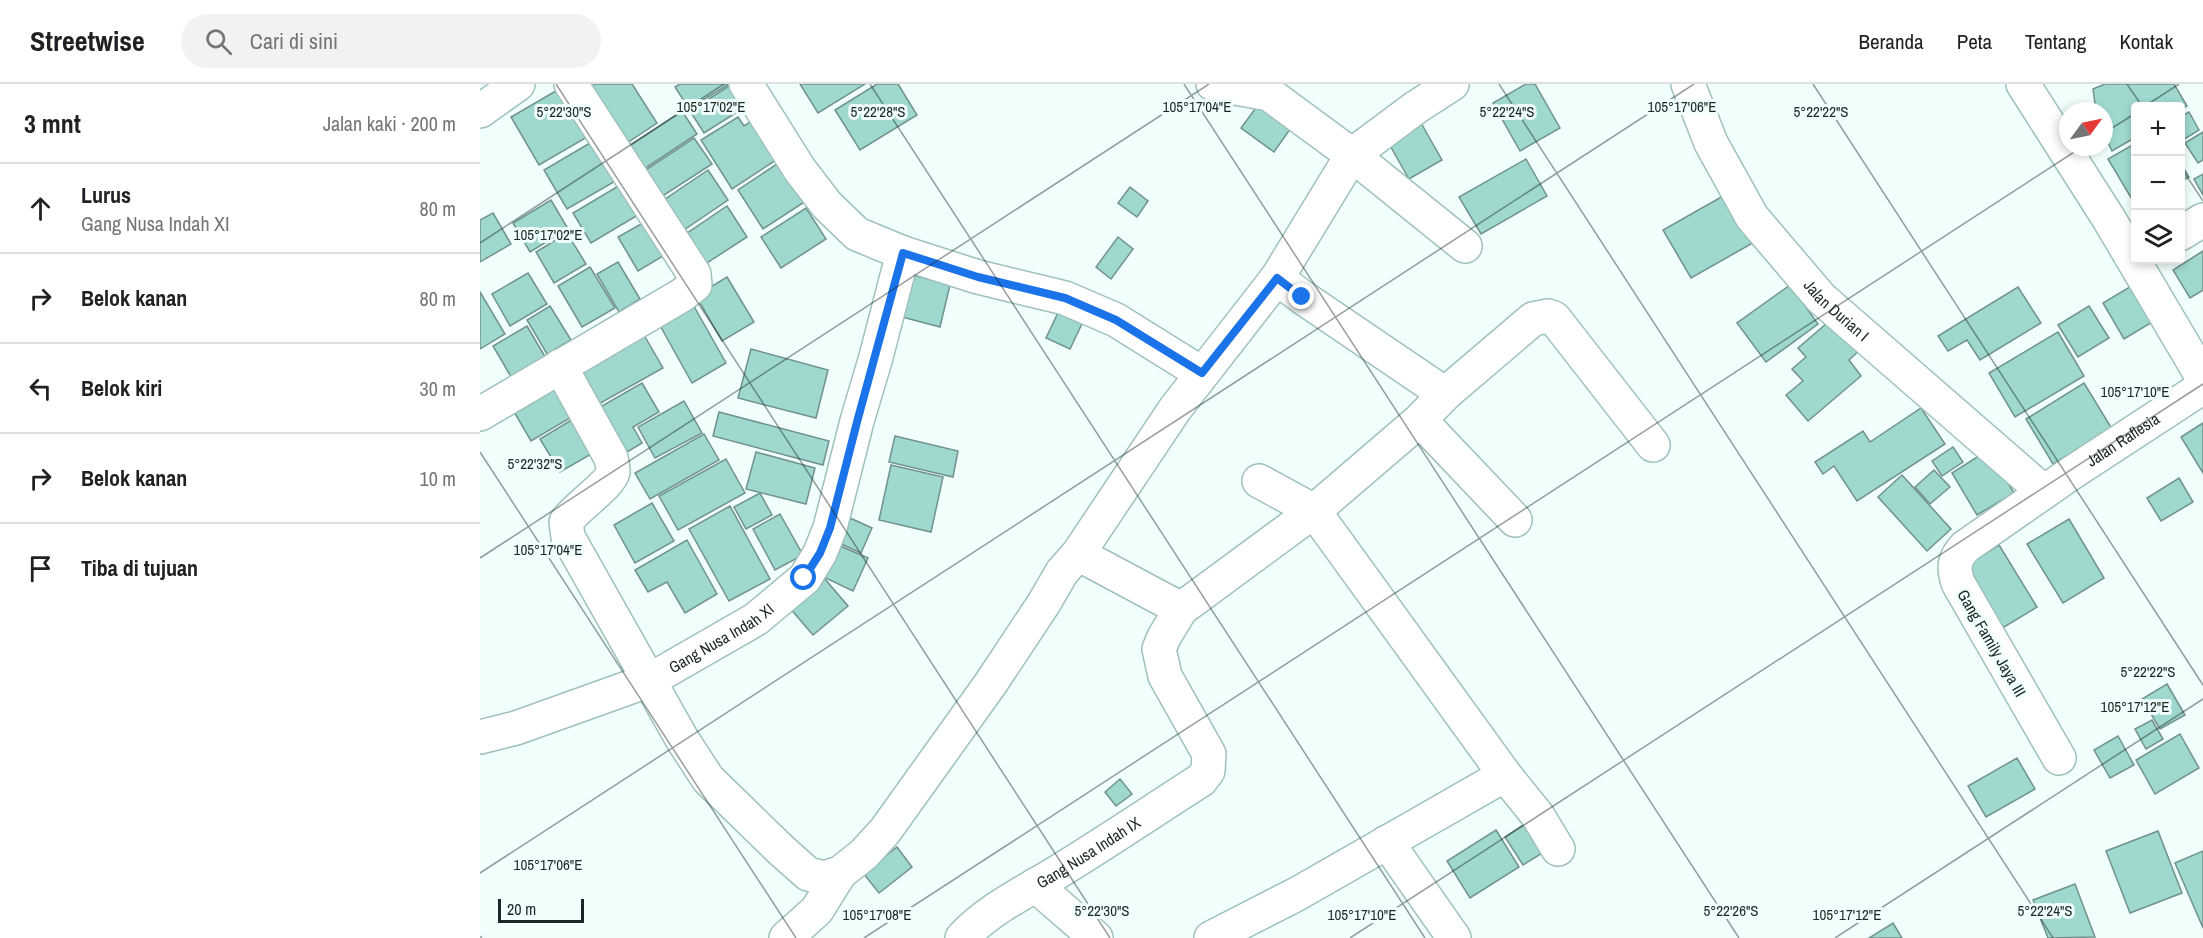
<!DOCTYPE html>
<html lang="id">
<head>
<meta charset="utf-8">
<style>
	:root { --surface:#fff; --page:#f2f2f2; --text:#202124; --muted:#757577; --line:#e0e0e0 }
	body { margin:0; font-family:"Archivo Narrow",sans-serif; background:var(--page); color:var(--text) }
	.controls { position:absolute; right:18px; top:18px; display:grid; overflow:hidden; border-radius:6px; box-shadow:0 3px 9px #0003 }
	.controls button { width:54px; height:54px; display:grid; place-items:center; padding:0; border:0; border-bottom:2px solid var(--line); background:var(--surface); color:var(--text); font:30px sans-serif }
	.compass { position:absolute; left:1579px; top:18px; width:54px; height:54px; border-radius:50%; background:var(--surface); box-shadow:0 3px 9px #0003; rotate:57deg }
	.scale { position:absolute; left:18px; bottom:15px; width:86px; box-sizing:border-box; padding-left:6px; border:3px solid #1a2725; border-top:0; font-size:16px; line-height:21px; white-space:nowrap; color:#1a2725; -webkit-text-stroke:4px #f1fffc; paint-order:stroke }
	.stop { position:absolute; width:18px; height:18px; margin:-14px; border:4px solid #1a73e8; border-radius:50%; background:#fff }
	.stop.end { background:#1a73e8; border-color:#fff; box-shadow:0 2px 6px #0008 }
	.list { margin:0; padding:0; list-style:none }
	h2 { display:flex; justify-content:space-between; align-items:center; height:78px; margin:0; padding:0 24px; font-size:26px }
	h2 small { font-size:20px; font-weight:400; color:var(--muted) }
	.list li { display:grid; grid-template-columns:39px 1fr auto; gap:18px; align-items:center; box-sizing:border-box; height:90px; padding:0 24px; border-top:2px solid var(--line) }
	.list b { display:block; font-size:22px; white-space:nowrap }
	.list p { margin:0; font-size:20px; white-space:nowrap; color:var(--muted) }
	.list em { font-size:20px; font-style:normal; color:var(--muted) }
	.icon { flex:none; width:33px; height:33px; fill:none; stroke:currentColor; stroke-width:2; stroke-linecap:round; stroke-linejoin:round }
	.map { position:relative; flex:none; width:1723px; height:854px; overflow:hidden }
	header { display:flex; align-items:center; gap:36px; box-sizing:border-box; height:84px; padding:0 30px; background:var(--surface); border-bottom:2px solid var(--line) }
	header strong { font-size:28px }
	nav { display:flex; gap:33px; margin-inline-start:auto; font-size:21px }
	.search { width:420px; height:54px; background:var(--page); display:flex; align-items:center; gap:15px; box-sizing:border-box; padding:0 21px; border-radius:33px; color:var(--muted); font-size:22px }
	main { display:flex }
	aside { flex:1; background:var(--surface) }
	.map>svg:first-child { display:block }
	.building { fill:#9ed8cf; stroke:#71928d; stroke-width:1.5 }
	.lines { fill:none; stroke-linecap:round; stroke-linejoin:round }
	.minor-casing { stroke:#9fc1bb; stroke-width:36 }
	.minor { stroke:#fff; stroke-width:33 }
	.route { stroke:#1a73e8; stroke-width:8 }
	.ticks { fill:none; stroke:#1a2725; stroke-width:1.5; stroke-opacity:0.45 }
	.labels { text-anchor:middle; stroke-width:6; stroke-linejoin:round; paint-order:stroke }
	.street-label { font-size:16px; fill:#1a2725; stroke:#f1fffc }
	.ticks-label { font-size:15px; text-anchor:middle; fill:#1a2725; stroke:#f1fffc; stroke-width:6; stroke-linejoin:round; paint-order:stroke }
</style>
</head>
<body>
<header>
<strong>Streetwise</strong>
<div class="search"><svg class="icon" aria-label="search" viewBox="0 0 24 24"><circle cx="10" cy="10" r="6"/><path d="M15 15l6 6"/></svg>Cari di sini</div>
<nav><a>Beranda</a><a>Peta</a><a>Tentang</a><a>Kontak</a></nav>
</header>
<main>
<aside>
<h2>3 mnt<small>Jalan kaki · 200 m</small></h2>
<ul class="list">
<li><svg class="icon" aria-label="ahead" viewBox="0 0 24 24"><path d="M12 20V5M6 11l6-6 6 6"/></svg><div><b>Lurus</b><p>Gang Nusa Indah XI</p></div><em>80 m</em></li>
<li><svg class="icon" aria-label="right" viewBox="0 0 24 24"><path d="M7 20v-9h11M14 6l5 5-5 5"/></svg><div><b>Belok kanan</b></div><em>80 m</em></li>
<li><svg class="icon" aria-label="left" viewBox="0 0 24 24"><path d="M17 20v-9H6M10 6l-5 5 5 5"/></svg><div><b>Belok kiri</b></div><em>30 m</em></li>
<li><svg class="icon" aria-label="right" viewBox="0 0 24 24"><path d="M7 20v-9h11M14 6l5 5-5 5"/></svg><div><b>Belok kanan</b></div><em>10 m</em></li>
<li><svg class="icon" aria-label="arrive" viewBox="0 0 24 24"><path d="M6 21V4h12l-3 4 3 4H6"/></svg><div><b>Tiba di tujuan</b></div></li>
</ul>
</aside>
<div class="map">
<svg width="1723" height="854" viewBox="0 0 1723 854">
	<rect width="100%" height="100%" fill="#f1fffc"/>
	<g class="building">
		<path d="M100,0H152L177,39L141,63Z"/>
		<path d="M200,0H249L209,25L195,3Z"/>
		<path d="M252,0L270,20L224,49L210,27Z"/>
		<path d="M320,0H385L338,29Z"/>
		<path d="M397,0H418L437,31L380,66L355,26Z"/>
		<path d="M1046,0H1055L1080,44L1040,67L1013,19Z"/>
		<path d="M1625,0H1694L1707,22L1700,26V22H1656V53L1632,67L1624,50V27H1616L1613,5Z"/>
		<path d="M86,1L114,49L59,81L31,33Z"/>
		<path d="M786,10L818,34L794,68L761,44Z"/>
		<path d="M202,27L217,50L161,87L146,64Z"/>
		<path d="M1709,28L1719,46L1700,58V33Z"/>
		<path d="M258,33L264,42L278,33L302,72L252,105L221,56Z"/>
		<path d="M941,39L962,76L929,95L908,58Z"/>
		<path d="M1723,48V76L1718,79L1705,59Z"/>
		<path d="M214,54L232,80L181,113L164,87Z"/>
		<path d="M115,56L139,95L87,125L64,86Z"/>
		<path d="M1656,59V122L1628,75Z"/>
		<path d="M306,74L332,113L283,145L258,106Z"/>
		<path d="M1046,75L1067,112L1001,150L979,113Z"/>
		<path d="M1700,78L1709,93L1700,98Z"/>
		<path d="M228,86L248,116L195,152L175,122Z"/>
		<path d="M1723,90V111L1714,95Z"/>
		<path d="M140,101L158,131L111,159L93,129Z"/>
		<path d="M650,103L668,117L657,133L638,119Z"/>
		<path d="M1250,108L1278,156L1211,194L1183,146Z"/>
		<path d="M71,116L88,145L50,168L33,139Z"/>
		<path d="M247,122L267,153L213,188L194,158Z"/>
		<path d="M326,124L346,155L301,184L281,153Z"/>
		<path d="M13,129L31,160L0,178V136Z"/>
		<path d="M168,136L188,169L158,187L138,153Z"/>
		<path d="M87,149L106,180L74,199L56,168Z"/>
		<path d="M638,153L653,165L631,195L616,183Z"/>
		<path d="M1723,167V206L1710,214L1693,186Z"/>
		<path d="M138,178L160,215L139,228L117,190Z"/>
		<path d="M110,183L135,224L102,243L78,202Z"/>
		<path d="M48,189L67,220L30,242L12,210Z"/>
		<path d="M433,191L470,201L460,243L422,233Z"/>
		<path d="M247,193L274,238L242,257L216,212Z"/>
		<path d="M1658,198L1679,234L1644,255L1623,219Z"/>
		<path d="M1310,201L1338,240L1286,278L1257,239Z"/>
		<path d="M1538,203L1561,239L1500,276L1487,256L1468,267L1458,252Z"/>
		<path d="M0,208L25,250L0,265Z"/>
		<path d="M584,216L608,227L590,265L566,254Z"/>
		<path d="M211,217L246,279L212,299L177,236Z"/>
		<path d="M70,222L91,256L67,270L47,236Z"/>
		<path d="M1609,222L1629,254L1598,273L1578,241Z"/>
		<path d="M1354,233L1381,265L1369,276L1381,292L1328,337L1306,311L1323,297L1312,285L1326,273L1318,264Z"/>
		<path d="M47,242L67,276L33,296L13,262Z"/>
		<path d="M1578,248L1604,292L1535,333L1509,289Z"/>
		<path d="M164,251L183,284L117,321L98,288Z"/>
		<path d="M271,265L348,286L336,334L258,314Z"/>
		<path d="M69,297L90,334L51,357L30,321Z"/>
		<path d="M162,299L179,328L153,343L162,359L134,376L108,330Z"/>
		<path d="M1604,299L1632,345L1573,380L1546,335Z"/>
		<path d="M204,317L222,349L175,374L158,343Z"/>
		<path d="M1441,324L1465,360L1377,417L1354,382L1343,390L1335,378L1383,347L1390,358Z"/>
		<path d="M239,328L349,357L343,381L233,352Z"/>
		<path d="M93,335L113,369L80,388L60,355Z"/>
		<path d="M1723,339V389L1701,353Z"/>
		<path d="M224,350L239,376L170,415L155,389Z"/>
		<path d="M415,352L478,367L473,393L409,378Z"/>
		<path d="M1473,363L1483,378L1462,392L1452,377Z"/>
		<path d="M1508,366L1534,409L1497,431L1472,389Z"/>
		<path d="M276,368L335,384L326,420L266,405Z"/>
		<path d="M246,375L265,409L198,446L179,412Z"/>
		<path d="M411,381L463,393L451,448L399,436Z"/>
		<path d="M1454,386L1470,403L1450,420L1435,403Z"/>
		<path d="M1422,391L1471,445L1447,467L1398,413Z"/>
		<path d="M1699,394L1713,418L1681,437L1667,414Z"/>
		<path d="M280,409L292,431L266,445L254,423Z"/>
		<path d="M172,419L194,457L155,479L134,441Z"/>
		<path d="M250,422L290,495L249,517L209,445Z"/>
		<path d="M359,429L392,444L381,469L348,454Z"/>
		<path d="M300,430L323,471L295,486L273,445Z"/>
		<path d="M1589,435L1624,494L1583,519L1547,460Z"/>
		<path d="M207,456L237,510L205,529L187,498L168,508L155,486Z"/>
		<path d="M351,458L388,474L373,507L337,490Z"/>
		<path d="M1519,461L1557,523L1516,548L1479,486Z"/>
		<path d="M344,494L368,522L333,551L309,523Z"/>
		<path d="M1687,600L1705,631L1680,645L1662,615Z"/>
		<path d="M1672,636L1683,655L1666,665L1655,645Z"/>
		<path d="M1700,650L1719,684L1675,710L1656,676Z"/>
		<path d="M1638,652L1654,681L1630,694L1614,666Z"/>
		<path d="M1537,674L1555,705L1506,733L1488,702Z"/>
		<path d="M640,695L652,710L636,722L625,708Z"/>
		<path d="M1054,734L1072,763L1043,781L1025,753Z"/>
		<path d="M1016,746L1039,783L990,814L967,777Z"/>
		<path d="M1678,747L1702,809L1650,829L1626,767Z"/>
		<path d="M417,763L432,783L399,809L383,789Z"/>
		<path d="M1723,767V844L1695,779Z"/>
		<path d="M1595,800L1615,853L1568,854L1553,816Z"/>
		<path d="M1413,839L1422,854H1389Z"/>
	</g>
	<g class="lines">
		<defs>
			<g id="minor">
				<path d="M266,0L320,86L347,121L377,150L423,169L498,193L585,214L636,236L721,289"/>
				<path d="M733,0L789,10L872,71L985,162"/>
				<path id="s1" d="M1208,0L1231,59L1272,133L1341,214L1564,408"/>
				<path d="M1543,0L1629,135L1723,294"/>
				<path d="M0,27L38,0"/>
				<path d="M1700,150L1723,136"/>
				<path d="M797,194L822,213L965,310"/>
				<path d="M80,282L131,374C132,378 133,384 133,388C130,401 95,424 86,438L88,453L202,655L228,695L301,766L328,790L344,794L360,789L384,770L405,747L511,599L564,519L582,488L598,470L701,525"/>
				<path d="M0,330L202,211L215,201L214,190L91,0"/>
				<path d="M940,336L1035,436"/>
				<path d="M779,397L834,427L1025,691L1058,732L1078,765"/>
				<path d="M598,470L695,325L797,194L872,71L935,24L972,0"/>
				<path id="s2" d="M0,653L36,644L170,596L276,535L325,494L340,469L350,444L377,337L396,273L423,169"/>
				<path id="s3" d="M1579,674L1478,499C1473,483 1474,475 1485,463L1590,390L1723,303"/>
				<path d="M907,758L974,854"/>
				<path d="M555,801L616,854"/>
				<path d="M306,854L337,826L360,789"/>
				<path id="s4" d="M482,854C510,824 546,808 581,786C628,757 674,726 721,696L728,687L729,670L685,592L679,565L684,553L701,525L834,427L940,336L965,310L1053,235L1068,232L1074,234L1173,361"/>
				<path d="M731,854L817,810L1025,691"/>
			</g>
		</defs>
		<use href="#minor" class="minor-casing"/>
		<use href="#minor" class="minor"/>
	</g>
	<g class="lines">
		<path class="route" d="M324,494L340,469L350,444L377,338L423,169L498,193L585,214L636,236L722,289L797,194L822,213"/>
	</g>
	<path class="ticks" d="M76,0L630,854M390,0L945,854M704,0L1259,854M1019,0L1573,854M1333,0L1723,601M1647,0L1662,22M1665,22L1699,0M1624,49L1656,29M1700,82L1723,117M0,159L244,0M0,368L316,854M0,474L729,0M0,789L1214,0M0,852L2,854M384,854L1602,63M870,854L1723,300M1355,854L1723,615"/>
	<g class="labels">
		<g class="street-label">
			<text dy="6" stroke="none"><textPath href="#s1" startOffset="274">Jalan Durian I</textPath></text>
			<text dy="6" stroke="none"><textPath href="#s3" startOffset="432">Jalan Raflesia</textPath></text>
			<text dy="6" stroke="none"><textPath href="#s2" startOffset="262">Gang Nusa Indah XI</textPath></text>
			<text transform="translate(1512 559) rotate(60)" y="6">Gang Family Jaya III</text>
			<text dy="6" stroke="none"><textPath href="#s4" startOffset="153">Gang Nusa Indah IX</textPath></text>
		</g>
	</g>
	<g class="ticks-label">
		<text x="231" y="28">105°17'02"E</text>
		<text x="717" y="28">105°17'04"E</text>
		<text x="1202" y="28">105°17'06"E</text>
		<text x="1027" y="33">5°22'24"S</text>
		<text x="84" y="33">5°22'30"S</text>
		<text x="398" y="33">5°22'28"S</text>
		<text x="1341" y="33">5°22'22"S</text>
		<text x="68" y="156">105°17'02"E</text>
		<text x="1655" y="313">105°17'10"E</text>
		<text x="55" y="385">5°22'32"S</text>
		<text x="68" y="471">105°17'04"E</text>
		<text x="1668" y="593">5°22'22"S</text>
		<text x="1655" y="628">105°17'12"E</text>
		<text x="68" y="786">105°17'06"E</text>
		<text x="622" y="832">5°22'30"S</text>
		<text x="1251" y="832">5°22'26"S</text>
		<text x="1565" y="832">5°22'24"S</text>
		<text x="397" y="836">105°17'08"E</text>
		<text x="882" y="836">105°17'10"E</text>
		<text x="1367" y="836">105°17'12"E</text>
	</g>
</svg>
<div class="controls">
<button>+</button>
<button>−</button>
<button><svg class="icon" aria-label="layers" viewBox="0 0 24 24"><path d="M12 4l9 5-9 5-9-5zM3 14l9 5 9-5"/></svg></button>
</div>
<svg class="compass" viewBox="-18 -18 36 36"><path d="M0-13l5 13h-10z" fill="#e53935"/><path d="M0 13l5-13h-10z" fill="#757577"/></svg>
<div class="scale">20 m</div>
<div class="stop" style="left:324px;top:494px"></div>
<div class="stop end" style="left:822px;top:213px"></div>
</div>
</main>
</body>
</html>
